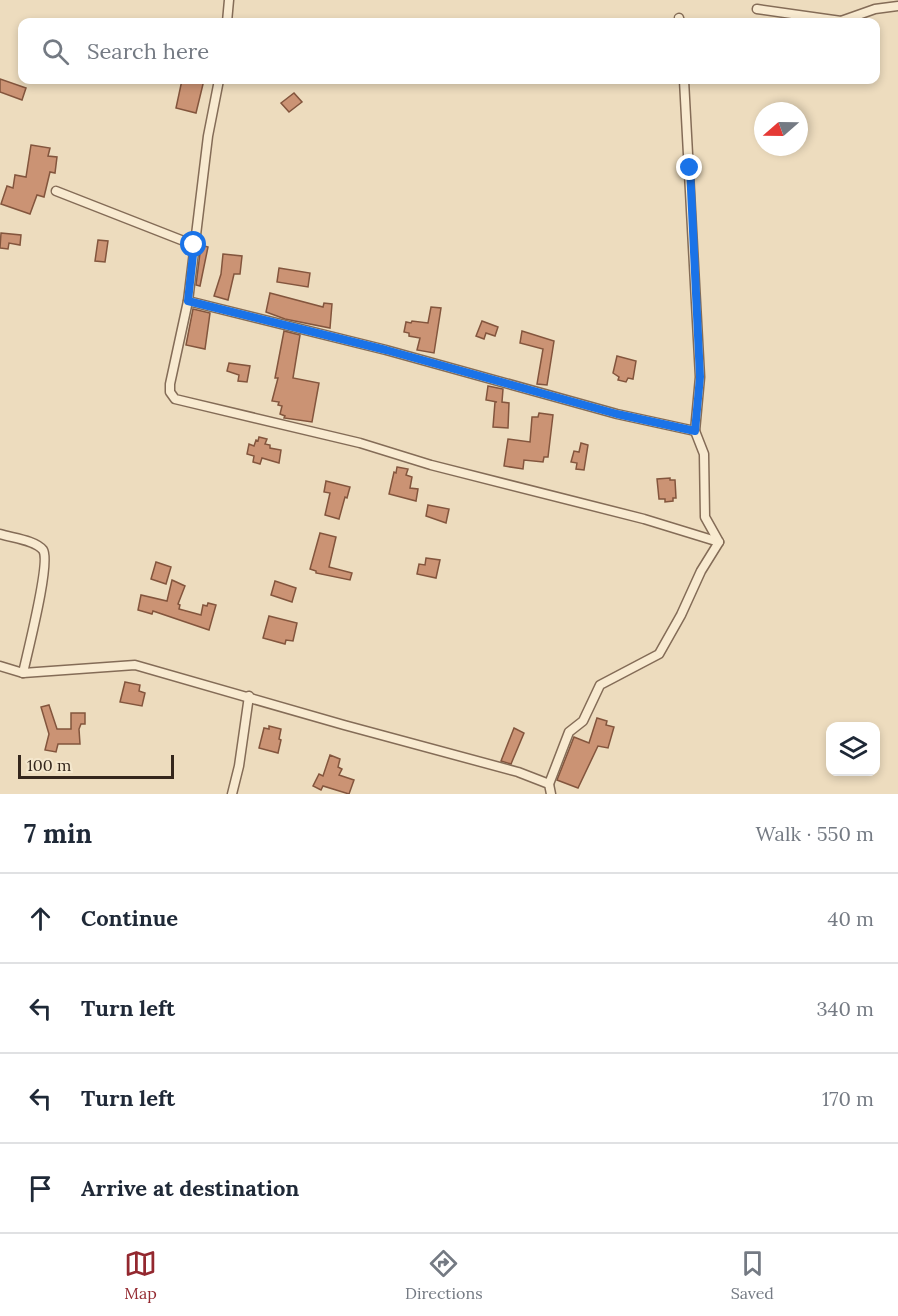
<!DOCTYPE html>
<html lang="en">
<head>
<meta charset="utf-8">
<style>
	:root { --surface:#fff; --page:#f2f2f3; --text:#1f2937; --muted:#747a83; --line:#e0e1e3; --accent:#93282f }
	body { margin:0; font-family:Lora,serif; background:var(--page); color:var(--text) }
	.controls { position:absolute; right:18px; bottom:18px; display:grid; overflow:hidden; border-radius:12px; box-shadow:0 3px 9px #0003 }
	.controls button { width:54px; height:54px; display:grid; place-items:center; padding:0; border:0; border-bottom:2px solid var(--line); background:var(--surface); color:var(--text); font:30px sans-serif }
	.compass { position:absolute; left:754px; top:102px; width:54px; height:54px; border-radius:50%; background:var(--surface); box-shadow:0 3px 9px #0003; rotate:250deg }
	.scale { position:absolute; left:18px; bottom:15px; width:156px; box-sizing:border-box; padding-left:6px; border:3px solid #34261c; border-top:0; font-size:16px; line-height:21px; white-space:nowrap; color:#34261c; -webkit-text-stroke:4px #f4e7cd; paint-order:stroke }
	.stop { position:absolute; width:18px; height:18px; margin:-14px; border:4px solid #1a73e8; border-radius:50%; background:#fff }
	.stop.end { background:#1a73e8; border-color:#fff; box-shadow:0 2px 6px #0008 }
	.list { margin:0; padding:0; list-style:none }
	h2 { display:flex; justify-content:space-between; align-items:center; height:78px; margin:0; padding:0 24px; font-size:26px }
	h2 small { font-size:20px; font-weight:400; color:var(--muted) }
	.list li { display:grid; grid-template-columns:39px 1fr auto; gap:18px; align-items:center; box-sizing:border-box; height:90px; padding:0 24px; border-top:2px solid var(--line) }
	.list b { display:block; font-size:22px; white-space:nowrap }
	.list em { font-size:20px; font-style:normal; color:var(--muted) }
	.icon { flex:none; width:33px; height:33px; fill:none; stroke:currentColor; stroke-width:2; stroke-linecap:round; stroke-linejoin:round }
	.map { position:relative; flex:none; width:898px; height:794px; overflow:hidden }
	.search { position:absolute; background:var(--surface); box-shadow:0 3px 9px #0003; left:18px; right:18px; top:18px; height:66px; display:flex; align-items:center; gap:15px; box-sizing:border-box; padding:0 21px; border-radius:12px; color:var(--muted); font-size:22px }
	.sheet { height:438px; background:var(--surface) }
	nav { display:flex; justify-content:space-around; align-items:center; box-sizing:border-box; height:84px; border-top:2px solid var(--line); background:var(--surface); font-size:16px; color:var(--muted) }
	nav a { display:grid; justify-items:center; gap:3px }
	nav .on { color:var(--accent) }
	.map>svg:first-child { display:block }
	.building { fill:#cb9374; stroke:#83553d; stroke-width:1.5 }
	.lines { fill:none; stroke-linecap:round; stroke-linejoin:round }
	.minor-casing { stroke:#846c57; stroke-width:11 }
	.minor { stroke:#f8ead0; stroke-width:8 }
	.route { stroke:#1a73e8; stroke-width:8 }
</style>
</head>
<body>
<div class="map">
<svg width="898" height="794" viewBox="0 0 898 794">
	<rect width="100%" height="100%" fill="#eddcbe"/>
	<g class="building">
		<path d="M0,79L26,88L22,100L0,92Z"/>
		<path d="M182,80H204L196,113L176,108Z"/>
		<path d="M294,93L302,102L289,112L281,103Z"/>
		<path d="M31,145L50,148L48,156L57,157L55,173L50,172L44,197L37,195L30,214L1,204L7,186L13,188L15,175L26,177Z"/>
		<path d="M1,233L21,235L20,245L9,243L8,249L0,248Z"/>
		<path d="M98,240L108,241L105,262L95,261Z"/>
		<path d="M201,245L208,247L200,286L196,285Z"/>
		<path d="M223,254L242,256L240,274H234L228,300L214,296L221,274Z"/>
		<path d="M279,268L310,273L308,287L277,282Z"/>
		<path d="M270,293L323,307L324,303L332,304L330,328L285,319L266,312Z"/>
		<path d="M431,307L441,308L434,353L417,350L420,338L409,336V333L404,332L406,322L411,323L412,321L428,323Z"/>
		<path d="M193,309L210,313L205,349L186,345Z"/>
		<path d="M482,321L498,327L495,336L486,333L484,339L476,336Z"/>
		<path d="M284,331L300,335L293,378L319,383L312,422L284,418L285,416L280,414L282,406L278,405L279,402L272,401L278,378H275Z"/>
		<path d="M522,331L554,341L547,385L537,384L543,349L520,343Z"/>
		<path d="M617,356L636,361L633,379L628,378L626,382L618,380L619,377L613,373Z"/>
		<path d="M229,363L250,366L247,382L238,381L239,375L227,371Z"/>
		<path d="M488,386L503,389L502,402L509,403L508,428L493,427L495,402H497L486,400Z"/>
		<path d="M539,413L553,415L548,457H544L543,462L524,460L523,469L504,466L508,439L530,442L532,417H538Z"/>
		<path d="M259,437L267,439L265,444L270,445V448L281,450L279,463L262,458L260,464L253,462L254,456L247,454L249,444L254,446L256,440L258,441Z"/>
		<path d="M581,443L588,445L584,470L576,469L577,463L571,462L574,451L579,452Z"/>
		<path d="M397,467L408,469L406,475L412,477L410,488L418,489L416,501L389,494L394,472L396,473Z"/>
		<path d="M670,478V480H675L676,498H673V501L665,502V499H659L657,479Z"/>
		<path d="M326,481L350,487L347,498L345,497L339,519L325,515L330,493L324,492Z"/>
		<path d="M428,505L449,509L446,523L426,516Z"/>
		<path d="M320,533L336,537L329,567L352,573L350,580L316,573V571L310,569Z"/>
		<path d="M426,558L440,560L436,578L417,574L419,564L425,565Z"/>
		<path d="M156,562L171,567L166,584L151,579Z"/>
		<path d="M172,580L185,586L178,604L180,605L179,609L201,615L203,605L207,606L208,603L216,605L209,630L153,611L152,614L138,610L141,595L167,601Z"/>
		<path d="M275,581L296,588L292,602L271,595Z"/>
		<path d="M269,616L297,623L293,641L286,640L285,644L263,638Z"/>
		<path d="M125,682L140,685L139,691L145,693L142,706L120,702Z"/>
		<path d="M49,705L57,729H71V713H85V724H81L79,729L80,744H58L56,752L45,750L49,734L41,707Z"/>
		<path d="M597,718L607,721L606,725L614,727L608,748L598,746L578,788L557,780L574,737L589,743Z"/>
		<path d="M269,726L281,729L279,739L281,740L278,753L259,748L264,728L269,729Z"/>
		<path d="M514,728L524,733L511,764L501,761Z"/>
		<path d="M330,755L340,759L338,767L342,769L339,775L354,780L349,794L323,786L321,790L313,786L319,774L323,776Z"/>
	</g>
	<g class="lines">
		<defs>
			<g id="minor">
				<path d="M757,9L841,21L875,9L898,6"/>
				<path d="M679,18L680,22"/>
				<path d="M227,22L229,0"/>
				<path d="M219,80L208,136L188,301L170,384V392L175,399L360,443L431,465L644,519L719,542"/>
				<path d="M56,191L194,245"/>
				<path d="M188,301L386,350L617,414L695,431"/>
				<path d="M0,534C12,538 35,540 43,550C51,562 27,654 23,673"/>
				<path d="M0,666L23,673L135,665L344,725L518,772L549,784L551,794"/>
				<path d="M549,784L569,732L583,721L600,685L659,654L681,615L701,571L719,542L705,517L704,454L695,431L700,377L684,80"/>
				<path d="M232,794L239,766L249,696"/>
			</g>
		</defs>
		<use href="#minor" class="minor-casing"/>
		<use href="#minor" class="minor"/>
	</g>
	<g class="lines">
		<path class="route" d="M194,245L188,301L386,350L617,414L695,431L700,377L690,168"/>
	</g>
</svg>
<div class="controls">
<button><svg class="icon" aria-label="layers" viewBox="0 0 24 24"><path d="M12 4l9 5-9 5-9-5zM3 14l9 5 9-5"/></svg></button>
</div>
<svg class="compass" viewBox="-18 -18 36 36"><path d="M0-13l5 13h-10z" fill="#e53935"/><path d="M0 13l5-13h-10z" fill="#747a83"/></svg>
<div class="scale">100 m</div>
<div class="stop" style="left:194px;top:245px"></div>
<div class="stop end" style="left:690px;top:168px"></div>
<div class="search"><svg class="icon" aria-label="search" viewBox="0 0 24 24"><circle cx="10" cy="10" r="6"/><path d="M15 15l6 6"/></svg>Search here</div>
</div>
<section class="sheet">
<h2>7 min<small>Walk · 550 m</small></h2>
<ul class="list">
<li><svg class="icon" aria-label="ahead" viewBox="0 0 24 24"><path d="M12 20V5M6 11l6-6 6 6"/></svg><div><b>Continue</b></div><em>40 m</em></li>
<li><svg class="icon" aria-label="left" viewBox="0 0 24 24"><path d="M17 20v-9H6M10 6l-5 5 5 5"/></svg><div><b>Turn left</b></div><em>340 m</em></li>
<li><svg class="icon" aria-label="left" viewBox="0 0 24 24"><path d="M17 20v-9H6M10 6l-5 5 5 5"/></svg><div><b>Turn left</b></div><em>170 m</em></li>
<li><svg class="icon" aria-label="arrive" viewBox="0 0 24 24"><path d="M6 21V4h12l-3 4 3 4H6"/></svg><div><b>Arrive at destination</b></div></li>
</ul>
</section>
<nav>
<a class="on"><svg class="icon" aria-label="map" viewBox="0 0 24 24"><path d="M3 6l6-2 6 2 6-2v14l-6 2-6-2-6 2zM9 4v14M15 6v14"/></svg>Map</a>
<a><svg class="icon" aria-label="directions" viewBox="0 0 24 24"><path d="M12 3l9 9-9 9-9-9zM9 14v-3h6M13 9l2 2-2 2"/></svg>Directions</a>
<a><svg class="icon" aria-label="saved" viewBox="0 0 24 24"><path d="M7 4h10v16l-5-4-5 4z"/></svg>Saved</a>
</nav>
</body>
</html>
